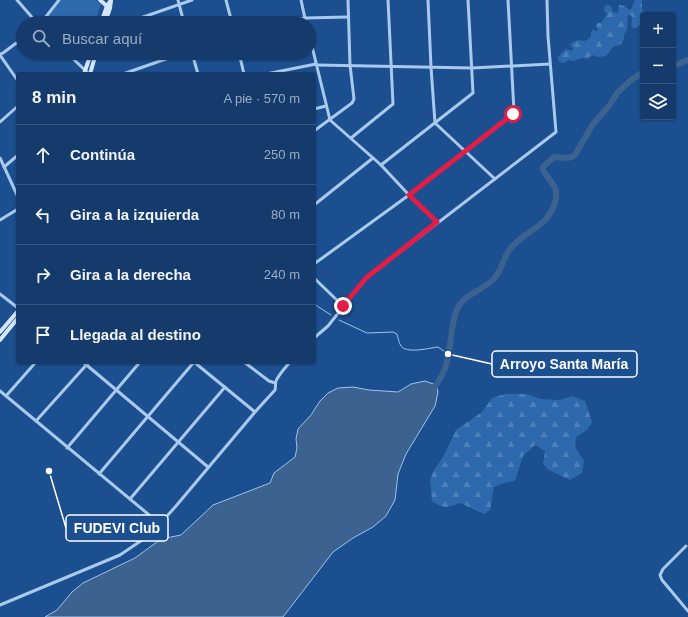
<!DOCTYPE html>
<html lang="es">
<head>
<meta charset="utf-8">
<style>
	:root { --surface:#143b6b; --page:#1d4271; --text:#f1f3f6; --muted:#9dadc1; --line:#33557e }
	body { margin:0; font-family:Arial,sans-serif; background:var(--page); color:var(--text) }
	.controls { position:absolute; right:12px; top:12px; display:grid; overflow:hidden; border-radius:4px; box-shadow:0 1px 3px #0004 }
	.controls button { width:36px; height:36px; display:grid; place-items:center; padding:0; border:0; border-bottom:1px solid var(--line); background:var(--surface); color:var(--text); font:20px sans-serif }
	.stop { position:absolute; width:12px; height:12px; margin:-9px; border:3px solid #e11d48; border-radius:50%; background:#fff }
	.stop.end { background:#e11d48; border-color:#fff; box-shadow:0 1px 4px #0008 }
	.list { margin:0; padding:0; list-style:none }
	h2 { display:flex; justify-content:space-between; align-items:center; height:52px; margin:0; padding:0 16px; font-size:17px }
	h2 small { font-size:13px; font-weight:400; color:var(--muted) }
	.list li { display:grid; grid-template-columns:26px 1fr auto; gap:12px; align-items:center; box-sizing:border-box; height:60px; padding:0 16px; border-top:1px solid var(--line) }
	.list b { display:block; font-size:15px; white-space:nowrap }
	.list em { font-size:13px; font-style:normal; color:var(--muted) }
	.icon { flex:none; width:22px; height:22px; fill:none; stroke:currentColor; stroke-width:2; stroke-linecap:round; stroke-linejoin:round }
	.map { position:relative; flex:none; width:688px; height:617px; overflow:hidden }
	.search { position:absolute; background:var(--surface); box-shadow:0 1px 3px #0004; left:16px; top:16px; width:300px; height:44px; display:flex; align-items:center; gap:10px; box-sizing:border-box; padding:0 14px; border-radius:22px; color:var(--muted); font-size:15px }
	.panel { position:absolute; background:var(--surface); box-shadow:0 1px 3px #0004; left:16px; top:72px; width:300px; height:292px; border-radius:4px }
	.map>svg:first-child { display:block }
	.forest { fill:url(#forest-firs) }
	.green { fill:#2e69ad }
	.water { fill:#3c6290; stroke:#9cc4f0 }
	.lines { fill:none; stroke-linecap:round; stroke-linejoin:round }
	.stream { stroke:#9cc4f0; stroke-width:1 }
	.river { stroke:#3c6290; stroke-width:6 }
	.street { stroke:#a9c9ee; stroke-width:3 }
	.secondary { stroke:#d6e6fa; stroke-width:4 }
	.route { stroke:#e11d48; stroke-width:5 }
	.leader { fill:none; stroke:#fff; stroke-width:1.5 }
	.callout-dot { fill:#fff; stroke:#1b4f8f; stroke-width:1.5 }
	.callout { fill:#1b4f8f; stroke:#fff; stroke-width:1.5 }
	.callout-label { font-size:14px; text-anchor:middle; font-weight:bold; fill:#fff }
</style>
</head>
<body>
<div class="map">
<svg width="688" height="617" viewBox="0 0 688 617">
	<defs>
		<pattern id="forest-firs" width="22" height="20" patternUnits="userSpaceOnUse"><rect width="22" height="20" fill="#2e69ad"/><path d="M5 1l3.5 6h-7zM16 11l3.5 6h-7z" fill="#4d80b9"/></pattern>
	</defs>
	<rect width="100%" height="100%" fill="#1b4f8f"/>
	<g class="forest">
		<path d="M635,0H642V9L645,14L643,15V22L636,28H633L631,26L632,18L631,15H628L627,30L624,35V38L621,44L613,47L606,56L598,57L592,55L588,59L582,58L574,61L569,60L564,63L559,62L558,57L566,49L572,51L573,49L570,44L578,40C583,40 585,43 589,38L591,37V32L593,29L595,31L598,30L596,25L598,23H601L607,14L604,10L605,5L611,6L613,12L618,13L619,5L625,6L629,10L632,8Z"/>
		<path d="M505,394H527L541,399L559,400L573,396L585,401L592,422L587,430L576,437L575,447L584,461L582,473L570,480L549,470L543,464L545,451L535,445L523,456L515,481L504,483L494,487L490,510L484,514L460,503C447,508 444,509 432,501L430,480L434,470L443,457L456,430L482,412L492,398Z"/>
	</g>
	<path class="green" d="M61,0H96L101,4L95,23H42Z"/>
	<path class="water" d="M425,381L436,385L438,392L435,406L406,454L398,474L395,500L386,516L373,527L353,538L333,552L283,617H45L57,610L72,592L83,583L135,558L161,539L181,535L213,505L270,483L274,473L295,457L297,448L296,439L298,429L311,415L320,401L328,393L338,388L353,387L369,390L398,392L411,384Z"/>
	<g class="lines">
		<g class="stream">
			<path d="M314,304L331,315"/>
			<path d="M339,320L367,333L393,332L397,334C398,338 399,343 401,346C406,354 430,348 438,347L448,354"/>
		</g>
		<g class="river">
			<path d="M673,66L688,60"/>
			<path d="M432,390C439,382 445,372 447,361C452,343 450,324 458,307C465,294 483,290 494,279C501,272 503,257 511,248C520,236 534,231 544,221C552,213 559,199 555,188C552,182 546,176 543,170V167L554,157C562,157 569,160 575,155L593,124L609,106L618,92L630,81L643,72"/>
		</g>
		<g class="street">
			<path d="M17,0L37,23"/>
			<path d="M178,0L184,23"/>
			<path d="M226,0L232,23"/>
			<path d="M301,0L306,23"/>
			<path d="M428,0L431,67L435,123L495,179"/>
			<path d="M41,23L59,0"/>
			<path d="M126,23L192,0"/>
			<path d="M281,23L305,18L348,17"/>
			<path d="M309,34L330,120L381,165L409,195L437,222"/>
			<path d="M67,53L89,74"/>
			<path d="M192,53L198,74"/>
			<path d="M239,53L244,74"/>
			<path d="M0,54L3,53L23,38"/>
			<path d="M0,55L18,81"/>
			<path d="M317,65L472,68L550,64"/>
			<path d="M123,74L183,53"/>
			<path d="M266,74L316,64"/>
			<path d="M314,109L326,106"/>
			<path d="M0,122L18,106"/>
			<path d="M314,131L352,103L354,99L350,65L348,0"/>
			<path d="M351,138L393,104L388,0"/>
			<path d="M0,158L18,197"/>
			<path d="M381,165L473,93L468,0"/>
			<path d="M4,167L18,155"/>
			<path d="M314,205L373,158"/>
			<path d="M0,220L18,209"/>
			<path d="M314,264L409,195L513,114L514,112L508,0"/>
			<path d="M314,278L343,306"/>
			<path d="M0,294L18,308"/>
			<path d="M314,338L328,326L366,278L556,132L548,36L547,0"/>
			<path d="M83,362L208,467"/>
			<path d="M194,362L255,412"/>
			<path d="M244,362L269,381L275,383"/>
			<path d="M0,391L160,524"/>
			<path d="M6,396L36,362"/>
			<path d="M36,421L89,362"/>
			<path d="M67,448L140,362"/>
			<path d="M99,474L194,362"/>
			<path d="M130,499L225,387"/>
			<path d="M686,546L663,569L660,575L662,580L688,611"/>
			<path d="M0,605L120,555L151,534L176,506L255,412L275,390C276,387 275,384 276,381C279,374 285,368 290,362"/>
		</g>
		<g class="secondary">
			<path d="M100,0L109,8"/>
			<path d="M101,23L107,6L111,0"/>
			<path d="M105,23L110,8L111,1"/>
			<path d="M84,74L91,53"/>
			<path d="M90,74L96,53"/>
			<path d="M0,332L18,311"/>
			<path d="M0,340L18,318"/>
		</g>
	</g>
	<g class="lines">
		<path class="route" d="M343,306L366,278L437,222L409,195L513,114"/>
	</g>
	<path class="leader" d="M448 354L492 364M49 471L66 528"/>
	<g class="callout-dot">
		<circle cx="448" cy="354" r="4"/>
		<circle cx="49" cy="471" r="4"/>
	</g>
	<g class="callout">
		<rect x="492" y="351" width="145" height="26" rx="4"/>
		<rect x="66" y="515" width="102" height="26" rx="4"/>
	</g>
	<g class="callout-label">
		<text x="564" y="369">Arroyo Santa María</text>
		<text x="117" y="533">FUDEVI Club</text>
	</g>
</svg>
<div class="controls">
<button>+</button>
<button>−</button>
<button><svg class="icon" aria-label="layers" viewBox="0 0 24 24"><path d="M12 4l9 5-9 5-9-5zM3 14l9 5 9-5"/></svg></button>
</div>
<div class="stop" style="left:513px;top:114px"></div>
<div class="stop end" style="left:343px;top:306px"></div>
<div class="search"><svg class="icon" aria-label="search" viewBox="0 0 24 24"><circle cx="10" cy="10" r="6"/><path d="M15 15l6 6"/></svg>Buscar aquí</div>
<section class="panel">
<h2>8 min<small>A pie · 570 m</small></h2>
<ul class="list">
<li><svg class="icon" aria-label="ahead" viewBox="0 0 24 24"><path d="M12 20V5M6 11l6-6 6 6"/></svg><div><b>Continúa</b></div><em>250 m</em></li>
<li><svg class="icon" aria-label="left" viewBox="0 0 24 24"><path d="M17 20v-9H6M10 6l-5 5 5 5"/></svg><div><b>Gira a la izquierda</b></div><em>80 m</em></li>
<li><svg class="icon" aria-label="right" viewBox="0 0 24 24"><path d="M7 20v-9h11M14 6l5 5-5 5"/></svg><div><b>Gira a la derecha</b></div><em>240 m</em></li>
<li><svg class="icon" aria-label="arrive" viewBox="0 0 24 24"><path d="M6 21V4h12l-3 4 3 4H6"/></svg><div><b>Llegada al destino</b></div></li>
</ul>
</section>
</div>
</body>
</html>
